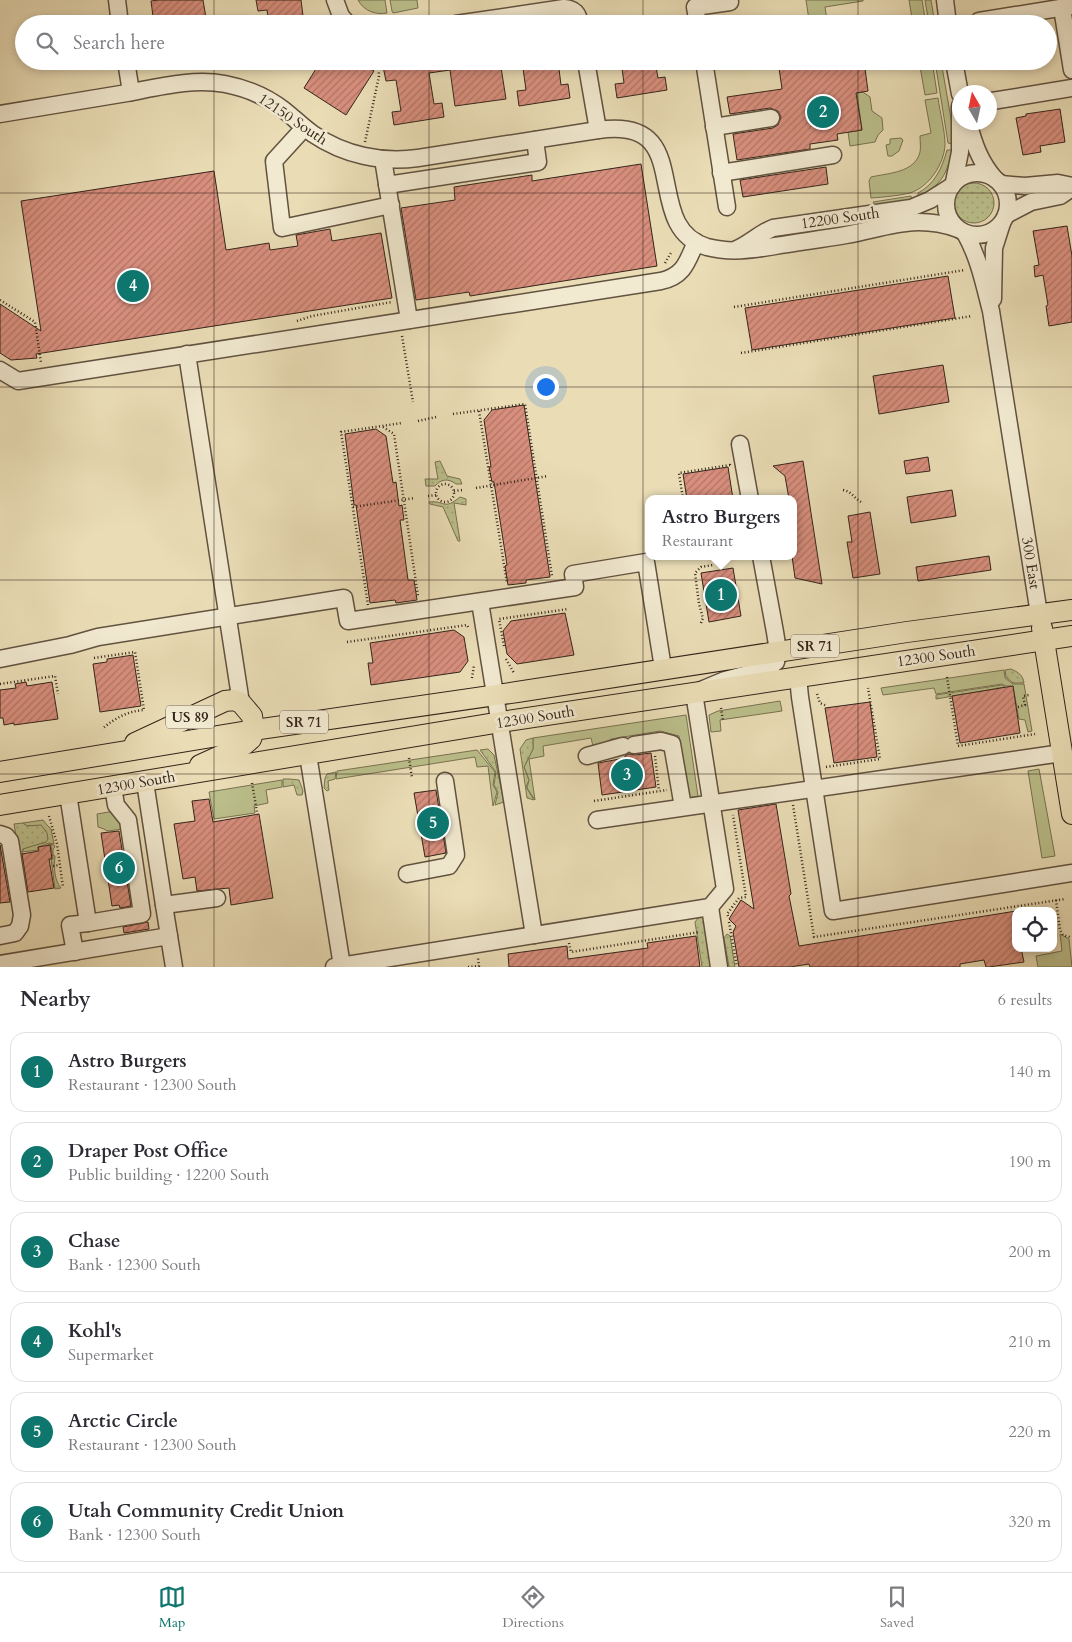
<!DOCTYPE html>
<html lang="en">
<head>
<meta charset="utf-8">
<style>
	:root { --surface:#fff; --page:#f7f7f7; --text:#2b2b33; --muted:#7c7c81; --line:#e1e1e2; --accent:#0f766e }
	body { margin:0; font-family:Cardo,serif; background:var(--page); color:var(--text) }
	.controls { position:absolute; right:15px; bottom:15px; display:grid; overflow:hidden; border-radius:10px; box-shadow:0 2px 8px #0003 }
	.controls button { width:45px; height:45px; display:grid; place-items:center; padding:0; border:0; border-bottom:1px solid var(--line); background:var(--surface); color:var(--text); font:25px sans-serif }
	.compass { position:absolute; left:952px; top:85px; width:45px; height:45px; border-radius:50%; background:var(--surface); box-shadow:0 2px 8px #0003; rotate:351deg }
	.you { position:absolute; left:545px; top:386px; width:18px; height:18px; margin:-12px; border:4px solid #fff; border-radius:50%; background:#1a73e8; box-shadow:0 0 0 8px #1a73e833 }
	.badge { display:grid; place-items:center; width:32px; height:32px; border-radius:50%; background:var(--accent); color:#fff; font-size:16px; font-weight:700 }
	.pin { position:absolute; translate:-50% -50%; border:2px solid #fff; box-shadow:0 1px 5px #0006 }
	.popup { position:absolute; left:645px; top:495px; width:152px; height:65px; box-sizing:border-box; display:grid; place-content:center; border-radius:10px; background:var(--surface); filter:drop-shadow(0 1px 4px #0005); font-size:16px; white-space:nowrap; color:var(--muted) }
	.popup b { font-size:19px; color:var(--text) }
	.popup::after { content:''; position:absolute; left:50%; top:100%; margin-left:-10px; border:10px solid transparent; border-top-color:var(--surface) }
	.list { margin:0; padding:0; list-style:none }
	h2 { display:flex; justify-content:space-between; align-items:center; height:65px; margin:0; padding:0 20px; font-size:21px }
	h2 small { font-size:16px; font-weight:400; color:var(--muted) }
	.list li { display:grid; grid-template-columns:32px 1fr auto; gap:15px; align-items:center; box-sizing:border-box; height:80px; margin:0 10px 10px; padding:0 10px; border:1px solid var(--line); border-radius:15px }
	.list b { display:block; font-size:19px; white-space:nowrap }
	.list p { margin:0; font-size:16px; white-space:nowrap; color:var(--muted) }
	.list em { font-size:16px; font-style:normal; color:var(--muted) }
	.icon { flex:none; width:28px; height:28px; fill:none; stroke:currentColor; stroke-width:2; stroke-linecap:round; stroke-linejoin:round }
	.map { position:relative; flex:none; width:1072px; height:967px; overflow:hidden }
	.search { position:absolute; background:var(--surface); box-shadow:0 2px 8px #0003; left:15px; right:15px; top:15px; height:55px; display:flex; align-items:center; gap:12px; box-sizing:border-box; padding:0 18px; border-radius:28px; color:var(--muted); font-size:19px }
	.sheet { height:605px; background:var(--surface) }
	nav { display:flex; justify-content:space-around; align-items:center; box-sizing:border-box; height:70px; border-top:1px solid var(--line); background:var(--surface); font-size:14px; color:var(--muted) }
	nav a { display:grid; justify-items:center; gap:2px }
	nav .on { color:var(--accent) }
	.map>svg:first-child { display:block }
	.grass { fill:#bbbf8b; stroke:#787252 }
	.garden { fill:url(#garden-dots); stroke:#787252 }
	.building { fill:url(#building-hatch); stroke:#342419 }
	.lines { fill:none; stroke-linecap:round; stroke-linejoin:round }
	.minor-casing { stroke:#625240; stroke-width:19 }
	.major-casing { stroke:#342419; stroke-width:22 }
	.path { stroke:#342419; stroke-width:2.5; stroke-dasharray:1 2.5; stroke-linecap:butt }
	.minor { stroke:#f1e9d0; stroke-width:16 }
	.major { stroke:#eaddb6; stroke-width:20 }
	.grid { fill:none; stroke:#342419; stroke-width:1; stroke-opacity:0.55 }
	.labels { text-anchor:middle; stroke-width:5; stroke-linejoin:round; paint-order:stroke }
	.shield { fill:#f1e9d0; stroke:#6d5f50; stroke-width:1 }
	.shield-label { font-size:14px; font-weight:bold; fill:#342419 }
	.street-label { font-size:15px; fill:#342419; stroke:#f1e9d0 }
</style>
</head>
<body>
<div class="map">
<svg width="1072" height="967" viewBox="0 0 1072 967">
	<defs>
		<pattern id="garden-dots" width="8" height="8" patternUnits="userSpaceOnUse" patternTransform="scale(1.25)"><rect width="8" height="8" fill="#bbbf8b"/><path d="M2 2h.1M6 6h.1" fill="none" stroke="#a1a477" stroke-width="1.8" stroke-linecap="round"/></pattern>
		<pattern id="building-hatch" width="6" height="6" patternUnits="userSpaceOnUse" patternTransform="scale(1.25)"><rect width="6" height="6" fill="#d98f7e"/><path d="M-1 1l2-2M0 6l6-6M5 7l2-2" fill="none" stroke="#b17566"/></pattern>
	</defs>
	<rect width="100%" height="100%" fill="#eaddb6"/>
	<filter id="stains"><feTurbulence type="fractalNoise" baseFrequency=".004" numOctaves="4"/><feColorMatrix values="0 0 0 0 .2 0 0 0 0 .09 0 0 0 0 .02 0 0 0 .5 -.17"/></filter>
	<radialGradient id="worn" r=".72"><stop offset=".6" stop-color="#630" stop-opacity="0"/><stop offset="1" stop-color="#630" stop-opacity=".3"/></radialGradient>
	<g class="grass">
		<path d="M358,0H385L387,13C375,15 364,11 358,0Z"/>
		<path d="M390,0H417L418,8L393,13L392,11Z"/>
		<path d="M806,0H863V1L825,7L827,20L806,24H790L809,20Z"/>
		<path d="M909,0H922L926,24H913Z"/>
		<path d="M925,0H931L935,24H929Z"/>
		<path d="M919,61H932L937,93L925,95Z"/>
		<path d="M935,61H941L953,130L952,144L948,143Z"/>
		<path d="M863,92L870,97L872,111L882,118L883,130L878,135L875,142L850,146L848,132L862,130L857,93Z"/>
		<path d="M938,98C940,113 945,130 945,145C944,164 929,187 910,193C897,196 884,197 871,198L869,181L871,177C888,173 915,173 920,152C921,147 920,141 920,136L931,133L925,100Z"/>
		<path d="M901,138L903,140L899,151L892,156H888L886,145L890,144V139Z"/>
		<path d="M947,150H952C947,175 941,185 918,197V193C935,184 942,168 947,150Z"/>
		<path d="M911,196L912,200L875,205L873,202Z"/>
		<path d="M1004,670L1005,678L1013,684H1024L1032,731L1028,732L1025,720L1019,719L1013,686H1006L1002,684L936,694L934,688L883,695L881,688Z"/>
		<path d="M780,701L782,711L720,720L721,731L711,732L709,715L718,711Z"/>
		<path d="M686,715L698,796L688,798L679,736L660,731L611,739L594,750L591,738L543,746L544,756L529,759L535,800L527,788L529,780L524,767L533,749V738Z"/>
		<path d="M477,750L495,772L493,785L497,792L493,806L488,766L477,767L475,757L336,779L337,771Z"/>
		<path d="M1039,769L1055,856L1042,858L1028,771Z"/>
		<path d="M282,780V787L266,790L268,803L254,806L255,813L214,819L209,792Z"/>
		<path d="M114,811L124,829L107,831L104,829L98,827L97,814Z"/>
		<path d="M43,820L47,825L51,829L54,844L49,843L38,847V850L22,852L24,848L46,842V831C39,826 35,825 27,826L23,823Z"/>
		<path d="M1060,934L1069,939L1072,967H1038L1036,956L1062,951Z"/>
	</g>
	<g class="garden">
		<circle cx="974" cy="203" r="20"/>
		<path d="M440,461L447,476L460,479L462,484H456C448,478 441,479 435,486H426L425,479H438L435,462Z"/>
		<path d="M460,497L466,499V505L454,503L460,541H458L443,507L430,504L429,502C445,500 443,511 460,497Z"/>
		<path d="M1011,669C1018,672 1023,675 1024,683H1013L1006,677L1005,670Z"/>
		<path d="M1002,685L1005,687L936,699V695Z"/>
		<path d="M533,738V749L524,767L529,780L526,787L534,800L527,798L520,749L526,740Z"/>
		<path d="M488,749L494,755L504,802L495,805L498,792L494,785L496,772L480,750Z"/>
		<path d="M336,772L335,779L328,781L329,790L327,791L324,788L325,778L327,774Z"/>
		<path d="M289,779L299,780L303,791L302,795H297L294,785L283,787V779Z"/>
		<path d="M23,823L27,826L41,825L47,833L48,839L46,842L23,849L22,854L27,892H25L14,824Z"/>
		<path d="M49,844L54,845L55,847L53,849V855L55,856C54,867 54,880 61,888L55,889L51,859H53L51,845L46,846Z"/>
		<path d="M699,917L705,918L713,967H702L695,922Z"/>
		<path d="M727,934L730,936L735,967H729L724,938Z"/>
	</g>
	<g class="building">
		<path d="M158,0H203L207,24H154L151,1Z"/>
		<path d="M256,0H301L304,24H269L267,10L258,11Z"/>
		<path d="M321,61H358L374,71L346,115L304,88Z"/>
		<path d="M416,61H500L506,99L455,106L450,70L429,73L434,104L442,103L444,117L394,125L392,112L401,111L396,80L386,81L383,66Z"/>
		<path d="M522,61H558L561,85L568,84L570,98L519,106L517,91L526,90Z"/>
		<path d="M621,61H655L658,78L665,77L667,90L617,98L615,84L624,83Z"/>
		<path d="M778,61H864L868,91L856,93L862,130L837,134L838,140L810,144V149L737,160L733,134L773,128L778,125L781,117L778,111L770,108L730,114L727,97L782,89Z"/>
		<path d="M1060,109L1065,142L1040,146L1041,152L1023,155L1016,118L1026,116V114Z"/>
		<path d="M641,164L657,266L470,296L469,292L416,300L401,208L455,200L454,187L532,175V181Z"/>
		<path d="M826,167L828,184L743,197L740,180Z"/>
		<path d="M214,171L226,250L269,243L270,250L298,246L296,235L330,229L332,241L381,233L392,298L36,354L37,358L11,360L0,353V304L41,331L21,201Z"/>
		<path d="M1067,226L1072,256V322L1049,326L1046,306L1048,305L1043,275L1035,277L1034,266L1039,265L1033,231Z"/>
		<path d="M948,276L955,318L752,350L745,308Z"/>
		<path d="M943,365L949,402L879,414L873,376Z"/>
		<path d="M524,405L550,577L526,580V583L508,585L505,566L507,565L494,482H492L489,467H491L484,420L492,410Z"/>
		<path d="M376,429L386,436L393,483L396,482L399,506L402,505L404,520H400L408,580H414L417,600L396,603L395,600L370,603L356,505H354L345,434Z"/>
		<path d="M928,457L930,471L906,474L904,461Z"/>
		<path d="M803,461L822,584L795,578L792,556H794V499H789L785,476L773,466Z"/>
		<path d="M728,467L733,499H687L683,474Z"/>
		<path d="M952,490L956,516L911,523L907,497Z"/>
		<path d="M870,512L880,574L853,578L847,542H852L848,516Z"/>
		<path d="M989,556L991,570L918,581L916,567Z"/>
		<path d="M733,568L741,616L709,622L701,573Z"/>
		<path d="M565,613L574,655L517,664L507,654L503,631L511,621Z"/>
		<path d="M454,630L464,637L468,661L460,672L371,685L368,663H373L370,643Z"/>
		<path d="M133,655L141,706L100,712L93,664L107,662V659Z"/>
		<path d="M26,682L27,686L52,682L58,719L14,725V723L4,725L3,718H0V690L16,688L15,684Z"/>
		<path d="M1013,686L1020,733L960,743L952,696Z"/>
		<path d="M870,702L877,757L834,763L825,708Z"/>
		<path d="M651,753L656,787L602,795L598,763L625,758V756L629,754L635,755Z"/>
		<path d="M436,790L446,853L425,857L414,793Z"/>
		<path d="M209,799L213,822L259,814L273,898L231,905L229,888L197,891L195,877L183,879L174,824L195,821L192,801Z"/>
		<path d="M776,804L791,894L789,896L799,946L1016,911V948H1021L1024,962L989,967H986L984,960L960,964V967H810L809,964L790,967H739L733,932L736,926L729,919L741,900L754,909L738,810Z"/>
		<path d="M119,831L131,906L120,908L119,905L112,906L101,833Z"/>
		<path d="M0,845L10,902L0,903Z"/>
		<path d="M50,845L52,859H49L54,888L28,892L22,854L39,851L38,847Z"/>
		<path d="M148,922L149,929L124,933L123,927Z"/>
		<path d="M696,936L700,967H509L508,954L567,946L568,959L648,948L647,943Z"/>
	</g>
	<g class="lines">
		<defs>
			<g id="minor">
				<path d="M117,0L120,24"/>
				<path d="M335,0L341,16L348,24"/>
				<path d="M945,0L948,24"/>
				<path d="M1062,8L1072,70"/>
				<path d="M979,21L1072,6"/>
				<path d="M456,24L564,8C575,9 578,13 580,24"/>
				<path d="M698,24L695,7L730,2L729,0"/>
				<path d="M126,61L131,92"/>
				<path d="M586,61L598,130"/>
				<path d="M704,61L727,207"/>
				<path d="M954,61L960,94"/>
				<path d="M992,101L1072,88"/>
				<path d="M0,114C42,107 85,100 127,93C159,87 193,78 225,84C246,88 267,97 284,110C294,118 303,127 313,134C344,155 381,163 418,158L598,130C699,115 638,226 707,247C730,253 752,250 775,246C799,242 823,239 846,235C889,227 915,214 958,229"/>
				<path d="M968,122C974,144 980,162 995,179"/>
				<path d="M714,127L771,118"/>
				<path d="M304,128L274,161L282,228L391,205"/>
				<path d="M383,159L409,320"/>
				<circle cx="977" cy="204" r="31"/>
				<path d="M721,173L833,155"/>
				<path d="M954,182L960,152V106"/>
				<path d="M1001,184L1025,186L1058,183L1072,186"/>
				<path d="M387,185L538,162L535,140"/>
				<path d="M1006,215L1031,202L1060,196L1072,188"/>
				<path d="M965,233C979,258 984,284 991,311L1039,614"/>
				<path d="M737,249C750,243 760,233 773,228L911,208L930,200L952,186"/>
				<path d="M993,299L994,248L1002,223"/>
				<path d="M187,354L241,703"/>
				<path d="M0,370L18,381L661,281C684,276 687,262 696,242"/>
				<path d="M740,444L750,499"/>
				<path d="M480,602L534,935"/>
				<path d="M0,659L70,645L98,637L344,598L348,621L575,587L573,574L646,562L663,668"/>
				<path d="M798,677L800,697L833,911L1072,873"/>
				<path d="M634,745L661,741L672,744L683,807"/>
				<path d="M308,755L342,966"/>
				<path d="M587,756L623,746"/>
				<path d="M145,782L164,905L217,898"/>
				<path d="M68,794L88,923L70,925L75,952"/>
				<path d="M597,820L1062,753"/>
				<path d="M0,834L6,836L10,841L22,915L20,926L15,933L0,936"/>
				<path d="M407,874L449,866L456,855L445,781"/>
				<path d="M164,905L169,936"/>
				<path d="M710,907L719,967"/>
				<path d="M88,923L142,914L128,820L116,805L113,787"/>
				<path d="M0,964L169,936L174,967"/>
				<path d="M334,967L710,907L725,889L694,693L725,680L767,669L776,662L778,651L775,632L761,556"/>
			</g>
			<g id="major">
				<path d="M1042,628L1072,814"/>
				<path d="M135,743L225,701L234,700L241,703L252,716L254,730L251,739L244,745L200,765"/>
				<path d="M0,772L254,730L517,692L907,632L1072,610"/>
				<path d="M0,805L501,722L1072,636"/>
			</g>
		</defs>
		<use href="#minor" class="minor-casing"/>
		<use href="#major" class="major-casing"/>
		<g class="path">
			<path d="M365,142L379,76L378,61"/>
			<path d="M665,263L672,251"/>
			<path d="M0,300L35,322L41,363"/>
			<path d="M734,307L965,270"/>
			<path d="M297,321L312,316L392,302"/>
			<path d="M402,336L413,402"/>
			<path d="M741,353L972,316"/>
			<path d="M479,411L507,583"/>
			<path d="M453,414L525,404L552,576"/>
			<path d="M418,421L436,417"/>
			<path d="M383,427L394,434L418,596"/>
			<circle cx="445" cy="493" r="9"/>
			<path d="M476,488L548,476"/>
			<path d="M843,490C851,491 854,498 861,502"/>
			<path d="M454,491L463,490"/>
			<path d="M428,496L436,495"/>
			<path d="M683,499L679,473L730,465V466"/>
			<path d="M353,507L415,498"/>
			<path d="M692,556V558L701,556"/>
			<path d="M368,605L341,432L402,423"/>
			<path d="M701,623L703,618L699,604L695,573L701,567L713,565"/>
			<path d="M347,642L467,625L468,627"/>
			<path d="M504,646L499,619L568,609"/>
			<path d="M94,658L135,652L144,710C128,711 115,718 102,729"/>
			<path d="M506,659L514,673"/>
			<path d="M947,677L958,746L1035,734"/>
			<path d="M472,678L474,665"/>
			<path d="M0,684L55,676L58,694"/>
			<path d="M817,694L820,703L827,706"/>
			<path d="M1018,707L1025,705L1023,696L1029,695"/>
			<path d="M721,708L723,721"/>
			<path d="M655,756L659,791"/>
			<path d="M409,758L412,778"/>
			<path d="M826,767L880,759L868,688"/>
			<path d="M252,783L257,812"/>
			<path d="M594,801L667,790"/>
			<path d="M793,805L814,937L1065,899"/>
			<path d="M49,816L57,844L63,887"/>
			<path d="M53,866L60,865"/>
			<path d="M1056,900L1060,930L1063,935L1070,937"/>
			<path d="M728,916L727,914L739,898L746,897L733,815"/>
			<path d="M729,922L737,967"/>
			<path d="M569,943L571,952L700,932"/>
			<path d="M468,967L479,966L478,958"/>
		</g>
		<use href="#minor" class="minor"/>
		<use href="#major" class="major"/>
	</g>
	<path class="grid" d="M214,0V24M429,0V24M643,0V24M858,0V24M214,61V967M429,61V967M643,61V967M858,61V967M0,193H1072M0,387H1072M0,580H1072M0,774H1072"/>
	<g class="labels">
		<g class="shield">
			<rect x="791" y="634.5" width="48" height="23" rx="4"/>
			<rect x="166" y="705.5" width="48" height="23" rx="4"/>
			<rect x="280" y="710.5" width="48" height="23" rx="4"/>
		</g>
		<g class="shield-label">
			<text x="815" y="651">SR 71</text>
			<text x="190" y="722">US 89</text>
			<text x="304" y="727">SR 71</text>
		</g>
		<g class="street-label">
			<text transform="translate(293 119) rotate(34)" y="5">12150 South</text>
			<text transform="translate(840 218) rotate(-8)" y="5">12200 South</text>
			<text transform="translate(1031 563) rotate(81)" y="5">300 East</text>
			<text transform="translate(936 656) rotate(-8)" y="5">12300 South</text>
			<text transform="translate(535 717) rotate(-9)" y="5">12300 South</text>
			<text transform="translate(136 783) rotate(-10)" y="5">12300 South</text>
		</g>
	</g>
	<rect width="100%" height="100%" filter="url(#stains)"/>
	<rect width="100%" height="100%" fill="url(#worn)"/>
</svg>
<div class="controls">
<button><svg class="icon" aria-label="locate" viewBox="0 0 24 24"><circle cx="12" cy="12" r="6"/><path d="M12 2v4M12 18v4M2 12h4M18 12h4"/></svg></button>
</div>
<svg class="compass" viewBox="-18 -18 36 36"><path d="M0-13l5 13h-10z" fill="#e53935"/><path d="M0 13l5-13h-10z" fill="#7c7c81"/></svg>
<div class="you"></div>
<div class="pin badge" style="left:721px;top:595px">1</div>
<div class="popup"><b>Astro Burgers</b>Restaurant</div>
<div class="pin badge" style="left:823px;top:112px">2</div>
<div class="pin badge" style="left:627px;top:775px">3</div>
<div class="pin badge" style="left:133px;top:286px">4</div>
<div class="pin badge" style="left:433px;top:823px">5</div>
<div class="pin badge" style="left:119px;top:868px">6</div>
<div class="search"><svg class="icon" aria-label="search" viewBox="0 0 24 24"><circle cx="10" cy="10" r="6"/><path d="M15 15l6 6"/></svg>Search here</div>
</div>
<section class="sheet">
<h2>Nearby<small>6 results</small></h2>
<ul class="list">
<li><span class="badge">1</span><div><b>Astro Burgers</b><p>Restaurant · 12300 South</p></div><em>140 m</em></li>
<li><span class="badge">2</span><div><b>Draper Post Office</b><p>Public building · 12200 South</p></div><em>190 m</em></li>
<li><span class="badge">3</span><div><b>Chase</b><p>Bank · 12300 South</p></div><em>200 m</em></li>
<li><span class="badge">4</span><div><b>Kohl's</b><p>Supermarket</p></div><em>210 m</em></li>
<li><span class="badge">5</span><div><b>Arctic Circle</b><p>Restaurant · 12300 South</p></div><em>220 m</em></li>
<li><span class="badge">6</span><div><b>Utah Community Credit Union</b><p>Bank · 12300 South</p></div><em>320 m</em></li>
</ul>
</section>
<nav>
<a class="on"><svg class="icon" aria-label="map" viewBox="0 0 24 24"><path d="M3 6l6-2 6 2 6-2v14l-6 2-6-2-6 2zM9 4v14M15 6v14"/></svg>Map</a>
<a><svg class="icon" aria-label="directions" viewBox="0 0 24 24"><path d="M12 3l9 9-9 9-9-9zM9 14v-3h6M13 9l2 2-2 2"/></svg>Directions</a>
<a><svg class="icon" aria-label="saved" viewBox="0 0 24 24"><path d="M7 4h10v16l-5-4-5 4z"/></svg>Saved</a>
</nav>
</body>
</html>
